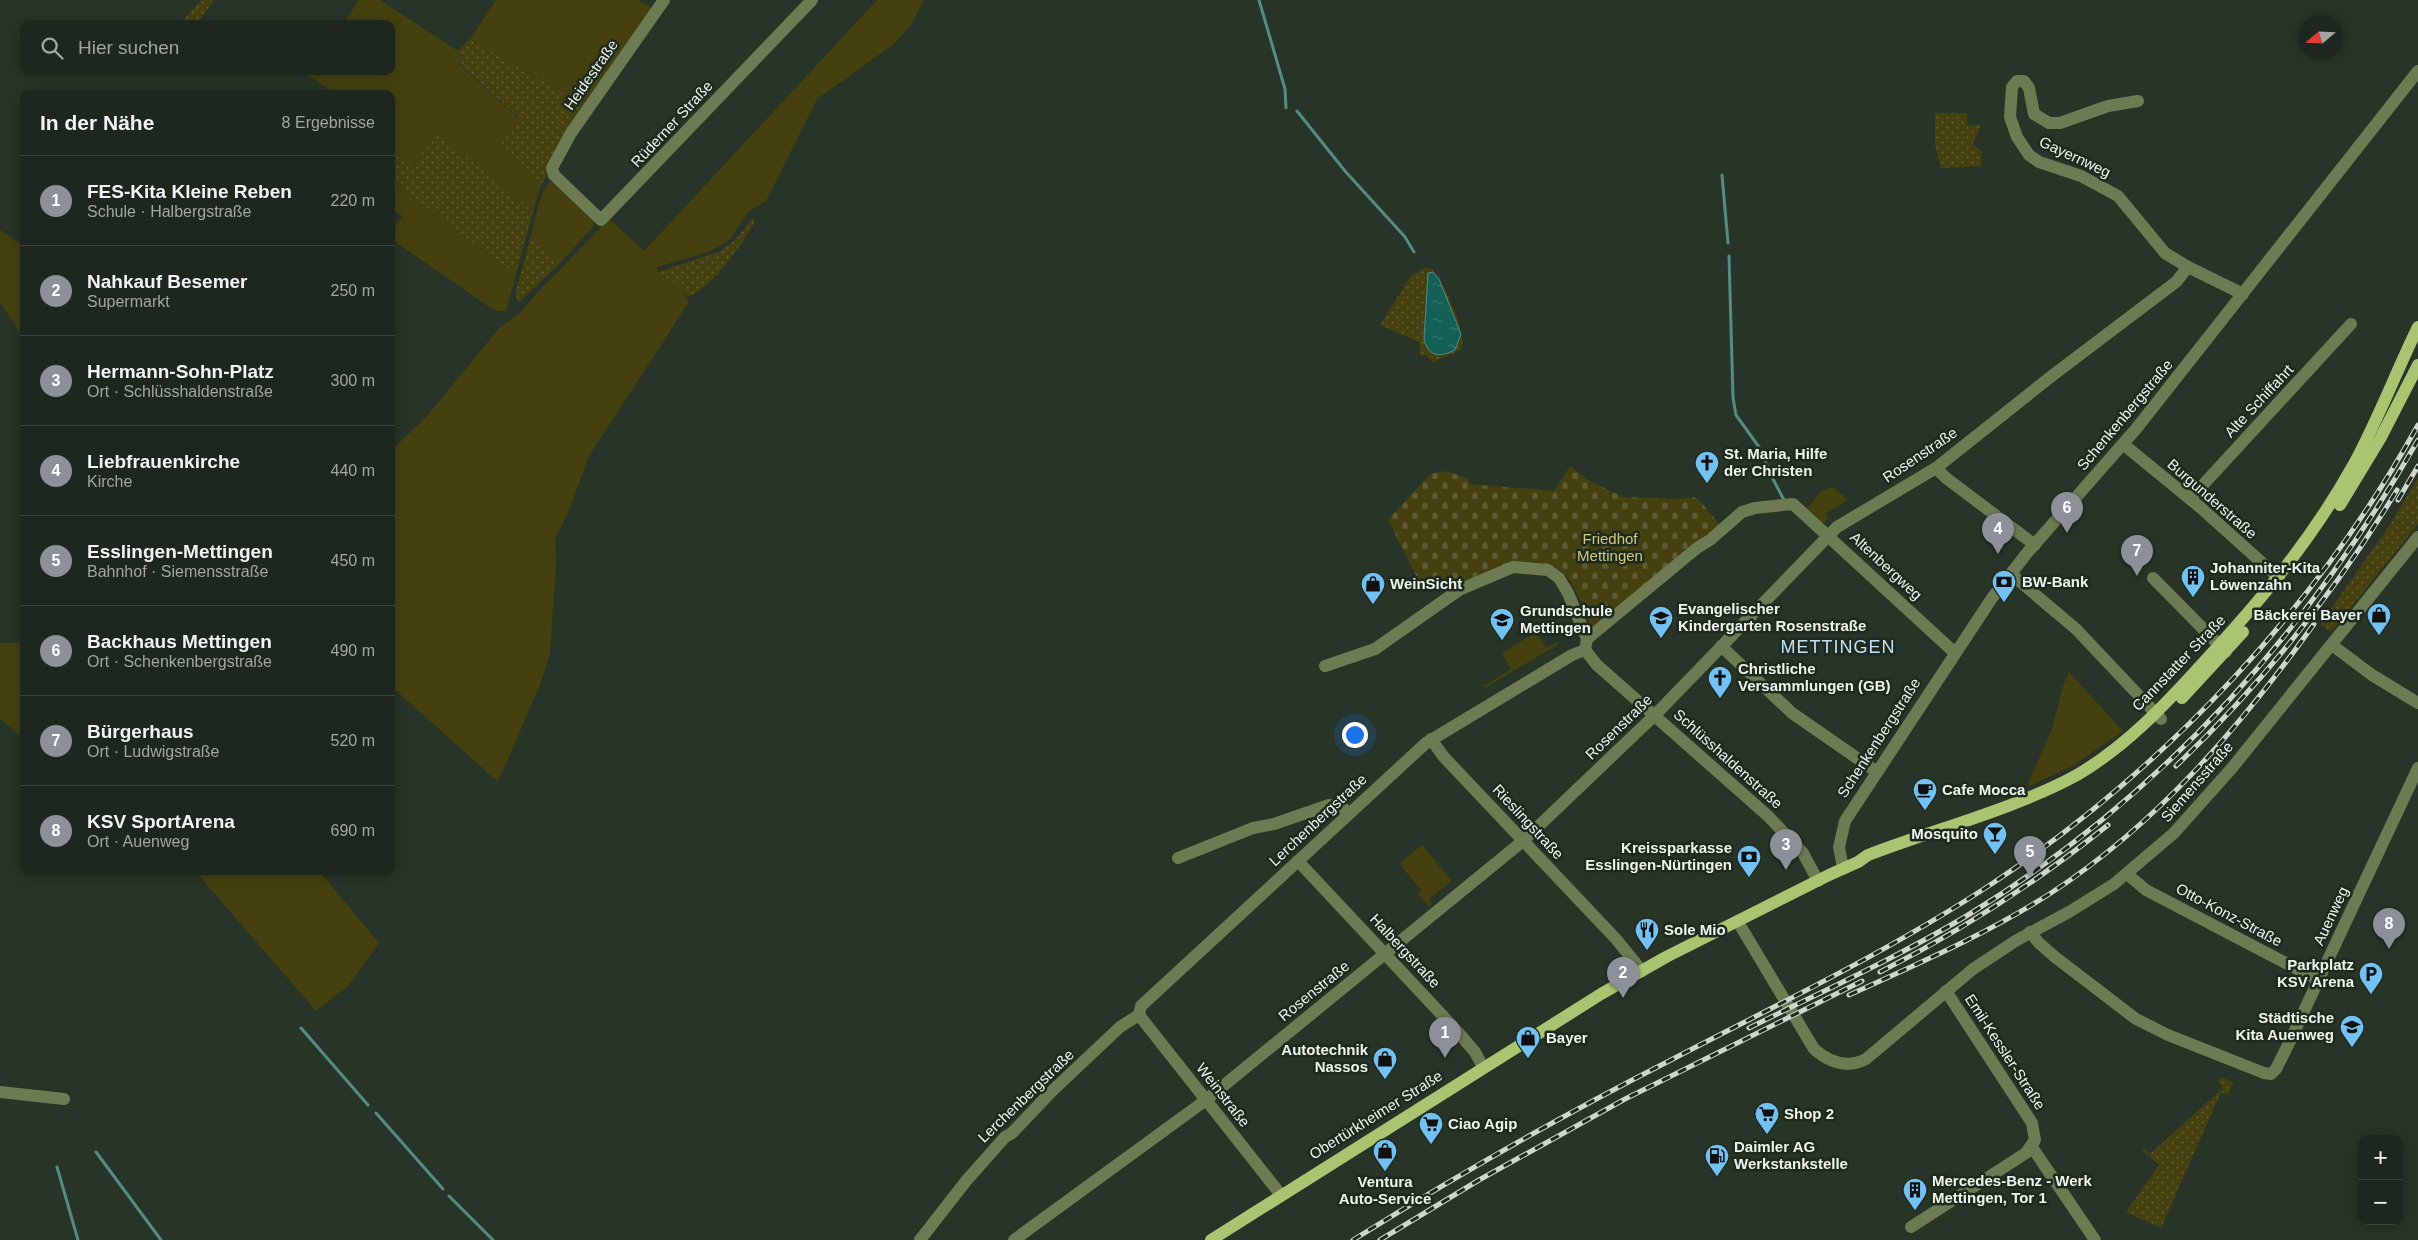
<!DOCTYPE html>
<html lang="de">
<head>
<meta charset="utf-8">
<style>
	:root { --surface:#1e271d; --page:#262f26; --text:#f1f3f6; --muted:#a1a5a4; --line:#3c443b; --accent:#8c9099 }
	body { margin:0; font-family:Helvetica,sans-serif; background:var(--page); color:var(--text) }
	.controls { position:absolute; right:15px; bottom:15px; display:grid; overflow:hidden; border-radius:10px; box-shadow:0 2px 12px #0003 }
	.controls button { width:45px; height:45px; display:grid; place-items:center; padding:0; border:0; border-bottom:1px solid var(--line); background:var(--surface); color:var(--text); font:25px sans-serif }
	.compass { position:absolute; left:2298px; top:15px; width:45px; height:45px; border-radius:50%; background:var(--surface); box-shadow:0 2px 12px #0003; rotate:251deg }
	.you { position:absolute; left:1354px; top:734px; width:18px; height:18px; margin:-12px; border:4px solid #fff; border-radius:50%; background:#1a73e8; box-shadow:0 0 0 8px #1a73e833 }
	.badge { display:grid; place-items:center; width:32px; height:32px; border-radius:50%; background:var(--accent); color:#fff; font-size:16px; font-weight:700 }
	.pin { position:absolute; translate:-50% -41px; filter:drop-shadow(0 1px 2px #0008) }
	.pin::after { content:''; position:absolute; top:26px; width:18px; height:15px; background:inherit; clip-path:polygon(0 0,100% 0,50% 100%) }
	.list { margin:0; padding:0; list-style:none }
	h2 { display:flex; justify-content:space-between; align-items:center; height:65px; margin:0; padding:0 20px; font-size:21px }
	h2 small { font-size:16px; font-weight:400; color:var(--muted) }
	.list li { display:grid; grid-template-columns:32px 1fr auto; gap:15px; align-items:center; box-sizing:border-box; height:90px; padding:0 20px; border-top:1px solid var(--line) }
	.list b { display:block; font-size:19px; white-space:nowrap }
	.list p { margin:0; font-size:16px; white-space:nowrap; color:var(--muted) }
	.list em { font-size:16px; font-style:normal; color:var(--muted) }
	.icon { flex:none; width:28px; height:28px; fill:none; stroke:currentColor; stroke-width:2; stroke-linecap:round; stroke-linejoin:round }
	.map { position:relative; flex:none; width:2418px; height:1240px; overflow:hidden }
	.search { position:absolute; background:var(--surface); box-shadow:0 2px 12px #0003; left:20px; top:20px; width:375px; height:55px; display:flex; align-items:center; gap:12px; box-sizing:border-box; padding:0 18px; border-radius:10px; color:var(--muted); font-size:19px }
	.panel { position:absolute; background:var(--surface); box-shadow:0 2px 12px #0003; left:20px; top:90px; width:375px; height:785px; border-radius:10px }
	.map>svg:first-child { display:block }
	.grass { fill:url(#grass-dots) }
	.cemetery { fill:url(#cemetery-stones) }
	.green { fill:#444010 }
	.water { fill:url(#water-ripples); stroke:#548c83 }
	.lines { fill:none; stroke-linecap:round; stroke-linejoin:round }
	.stream { stroke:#548c83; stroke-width:3 }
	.minor { stroke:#6d7b53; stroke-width:12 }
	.major { stroke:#a9c571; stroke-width:12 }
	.rail-casing { stroke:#ced6cd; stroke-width:5 }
	.rail { stroke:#1e2a1d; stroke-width:3; stroke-dasharray:9; stroke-linecap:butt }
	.labels { text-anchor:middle; stroke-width:5; stroke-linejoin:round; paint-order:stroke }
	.street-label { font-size:15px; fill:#ecf4eb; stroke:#1e2a1d }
	.poi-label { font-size:15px; font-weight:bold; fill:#ecf4eb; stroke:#1e2a1d; text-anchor:start }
	.park-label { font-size:15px; fill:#d0ca79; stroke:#1e2a1d }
	.quarter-label { font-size:18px; letter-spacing:1px; fill:#c4e0f4; stroke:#1e2a1d }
</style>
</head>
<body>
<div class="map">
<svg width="2418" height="1240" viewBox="0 0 2418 1240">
	<defs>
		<pattern id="grass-dots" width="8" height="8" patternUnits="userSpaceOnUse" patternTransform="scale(1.25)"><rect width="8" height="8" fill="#444010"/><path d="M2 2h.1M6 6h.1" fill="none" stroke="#5f5c33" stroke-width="1.8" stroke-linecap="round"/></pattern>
		<pattern id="cemetery-stones" width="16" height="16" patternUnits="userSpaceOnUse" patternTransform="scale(1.25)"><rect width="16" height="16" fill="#444010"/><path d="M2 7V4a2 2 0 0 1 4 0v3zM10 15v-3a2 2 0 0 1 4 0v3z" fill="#5f5c33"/></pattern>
		<pattern id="water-ripples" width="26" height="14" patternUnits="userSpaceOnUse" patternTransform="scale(1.25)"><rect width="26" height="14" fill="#136056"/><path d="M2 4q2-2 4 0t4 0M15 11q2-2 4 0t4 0" fill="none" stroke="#36776e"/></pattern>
	</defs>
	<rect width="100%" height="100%" fill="#283427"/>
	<g class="grass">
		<path d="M202,0H214L197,24H179Z"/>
		<path d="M470,39L585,105L541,185L501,143L519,118L459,63L458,51Z"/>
		<path d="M1935,113H1967V125H1981L1972,145L1982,151L1981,166L1941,168L1935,145Z"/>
		<path d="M437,132L533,211L516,274L460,234L391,179V162L396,156L412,167Z"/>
		<path d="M752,219L755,220L754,224C740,246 712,289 687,297L681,289L658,272L721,251L736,239Z"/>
		<path d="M531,236L559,264L519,302L516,297V291Z"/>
		<path d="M1424,268L1432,269C1443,280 1469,336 1461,350L1433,362L1426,355H1420V342L1380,325L1411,276Z"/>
		<path d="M2418,478V524L2331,632L2321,625L2326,616L2389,526Z"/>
		<path d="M2222,1077L2233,1083L2228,1095L2221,1092L2161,1228L2126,1212L2159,1165L2142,1150L2144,1148L2150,1154L2223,1088L2218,1081Z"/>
	</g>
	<path class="cemetery" d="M1570,466L1588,480L1623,497L1676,499L1694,497L1701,502L1720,525L1592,630C1585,615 1580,595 1570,581C1539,537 1483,586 1442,587L1436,580L1422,587L1388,520L1430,474L1446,471L1469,479V484L1554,491Z"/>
	<g class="green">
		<path d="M359,0H380L458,51L459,64L519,119L501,143L541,185L533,211L437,132L412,167L396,156L391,162V142L396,136L391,132V94H336L308,75L311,71H391V24H343Z"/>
		<path d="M496,0H638L653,9L585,105L470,39Z"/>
		<path d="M877,0H924L910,26L894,44L817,99L766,201L748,212L731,238L720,246L705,253L657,267L658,272L681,289L689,302L589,456L568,513L555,538L556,566L550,653L540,685L498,782L391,686V451L428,415L500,327L520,313L537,293L609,219L644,251Z"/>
		<path d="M391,179L460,234L516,274L506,311H497L488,306L391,239V233L402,216L391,208Z"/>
		<path d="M552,180L594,220L593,227L559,264L531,236C535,223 540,187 552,180Z"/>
		<path d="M0,230L24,247V338L0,302Z"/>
		<path d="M1833,487L1848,500L1826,513L1829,518L1821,525L1806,510L1821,491Z"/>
		<path d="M1536,632L1546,648L1558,642L1559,644L1485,688L1484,686L1511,669L1502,653Z"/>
		<path d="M0,643H24V739L0,719Z"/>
		<path d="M2069,672L2123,731L2071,767L2029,786V781L2052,729L2063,686Z"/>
		<path d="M1422,845L1452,881L1429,899L1432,904L1429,907L1418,894L1421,890L1401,866V862Z"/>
		<path d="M195,871H319L379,943L348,986L316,1011Z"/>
	</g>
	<path class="water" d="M1433,272L1439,279L1461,334L1455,350C1441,357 1428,358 1424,339L1428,273Z"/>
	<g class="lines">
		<g class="stream">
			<path d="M1259,0L1285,89L1286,108"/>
			<path d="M1297,111L1345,171L1405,237L1414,252"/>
			<path d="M1722,175L1728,243"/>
			<path d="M1729,256L1733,398L1736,415L1759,447L1772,477L1785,502"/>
			<path d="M301,1028L368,1105"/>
			<path d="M376,1113L443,1189"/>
			<path d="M96,1152L161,1240"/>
			<path d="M57,1167L78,1240"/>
			<path d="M449,1196L493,1240"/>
		</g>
		<g class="minor">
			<path d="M664,0L571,133L552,168L554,175L601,220L812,0"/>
			<path d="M2138,101L2108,106L2060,123H2049L2034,114L2029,88L2024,81H2017L2012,87L2010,117L2017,137L2029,155L2039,162L2081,176L2118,196L2165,253L2188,267L2243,294"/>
			<path d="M2123,444L2201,508L2279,578"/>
			<path d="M1936,468L1946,478L2035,545"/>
			<path d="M2190,499L2351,324"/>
			<path d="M2011,574L2076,629L2161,719"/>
			<path d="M2153,578L2226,652"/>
			<path d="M2332,645L2372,675L2418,703"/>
			<path d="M1721,646L1792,713L1877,772"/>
			<path d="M1585,650L1587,639L1697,548L1710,540L1742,512L1755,508L1793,504L1955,653"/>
			<path d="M1585,650L1597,665L1768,816L1803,853L1818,881"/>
			<path d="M1325,666L1375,649L1459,590L1513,567L1548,570L1559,578L1568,593L1587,639"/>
			<path d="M1431,739L1443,756L1616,939L1642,971"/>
			<path d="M1178,858L1253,828L1274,824L1329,805L1341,806L1349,814"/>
			<path d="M1298,861L1456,1030L1475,1052L1483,1067"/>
			<path d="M1843,868L1839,847L1845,821L1992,598L2027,553L2136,429L2418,71"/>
			<path d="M2127,874L2146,890L2318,980"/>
			<path d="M1738,922L1814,1049C1829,1062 1847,1069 1866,1059L1973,969L2017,940L2069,912L2114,884L2174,833L2232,768L2418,537"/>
			<path d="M2030,932L2039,943L2055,957L2136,1019L2168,1035L2264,1073L2271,1074L2276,1069L2288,1045L2418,768"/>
			<path d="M1139,1015L1141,1006L1426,743L1572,655L1585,650"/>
			<path d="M1139,1015L1281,1195"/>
			<path d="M0,1092L64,1099"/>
			<path d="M2032,1147L2095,1240"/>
			<path d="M1911,1227L2026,1153L2035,1140L2032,1123L1946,991"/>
			<path d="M920,1240L966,1181L1005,1137L1012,1133L1050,1093L1120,1027L1139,1015"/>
			<path d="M1014,1240L1206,1100L1523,841L1655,715L1837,527L1936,468L2053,375L2176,282L2188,267"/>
		</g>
		<g class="major">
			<path d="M2340,505L2380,439L2418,365"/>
			<path d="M2182,698L2243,632"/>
			<path d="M1211,1240L1601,994L1666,957L1829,875L1858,862L1868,855C1935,829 2015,809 2077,775C2125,747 2165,705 2202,664C2261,600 2311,541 2354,464C2378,420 2396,372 2418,327"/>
		</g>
		<defs>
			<g id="rail">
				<path d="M2398,500L2418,466"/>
				<path d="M2176,766C2262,684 2336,591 2397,490"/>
				<path d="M1880,972C1961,931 2037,882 2108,825"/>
				<path d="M1849,995C1917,964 1987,934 2051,893C2157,824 2241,726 2314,624"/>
				<path d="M1749,1028C1823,991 1898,957 1968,915C2161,797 2306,635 2418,440"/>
				<path d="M1353,1240C1456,1176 1561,1116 1669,1061C1778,1004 1890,951 1993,883C2166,768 2317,607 2418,425"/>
				<path d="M1380,1240L1479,1180L1625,1099L1862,981"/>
			</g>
		</defs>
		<use href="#rail" class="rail-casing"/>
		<use href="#rail" class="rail"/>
	</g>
	<defs>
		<symbol id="church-pin" viewBox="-11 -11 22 30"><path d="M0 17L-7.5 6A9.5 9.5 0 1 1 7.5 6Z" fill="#72c1f5" stroke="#1e2a1d"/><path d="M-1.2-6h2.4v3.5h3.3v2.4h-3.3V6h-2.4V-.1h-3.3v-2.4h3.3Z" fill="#111"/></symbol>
		<symbol id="building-pin" viewBox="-11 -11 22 30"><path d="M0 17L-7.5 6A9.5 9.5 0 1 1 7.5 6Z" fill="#72c1f5" stroke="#1e2a1d"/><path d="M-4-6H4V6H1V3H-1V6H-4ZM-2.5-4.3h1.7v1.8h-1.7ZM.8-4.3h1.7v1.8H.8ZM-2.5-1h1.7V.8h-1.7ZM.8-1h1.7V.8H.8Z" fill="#111"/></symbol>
		<symbol id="bank-pin" viewBox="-11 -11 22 30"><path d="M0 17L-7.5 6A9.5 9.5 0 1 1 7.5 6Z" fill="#72c1f5" stroke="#1e2a1d"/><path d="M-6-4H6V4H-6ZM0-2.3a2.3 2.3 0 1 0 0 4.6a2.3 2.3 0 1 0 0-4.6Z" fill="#111"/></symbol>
		<symbol id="shop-pin" viewBox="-11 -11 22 30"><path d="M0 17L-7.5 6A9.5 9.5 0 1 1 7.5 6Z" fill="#72c1f5" stroke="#1e2a1d"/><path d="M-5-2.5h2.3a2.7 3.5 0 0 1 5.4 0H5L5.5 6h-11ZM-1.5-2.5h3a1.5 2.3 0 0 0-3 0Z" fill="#111"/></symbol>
		<symbol id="school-pin" viewBox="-11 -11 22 30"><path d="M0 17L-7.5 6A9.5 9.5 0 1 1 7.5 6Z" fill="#72c1f5" stroke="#1e2a1d"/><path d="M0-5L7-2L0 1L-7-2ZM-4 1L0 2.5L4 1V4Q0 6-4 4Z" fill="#111"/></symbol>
		<symbol id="cafe-pin" viewBox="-11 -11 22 30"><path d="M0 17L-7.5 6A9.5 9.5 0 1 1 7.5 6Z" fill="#72c1f5" stroke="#1e2a1d"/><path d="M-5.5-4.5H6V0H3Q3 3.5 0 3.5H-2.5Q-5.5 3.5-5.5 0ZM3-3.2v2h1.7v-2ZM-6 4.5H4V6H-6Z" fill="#111"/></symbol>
		<symbol id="bar-pin" viewBox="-11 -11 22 30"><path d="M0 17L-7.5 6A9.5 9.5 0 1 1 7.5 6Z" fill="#72c1f5" stroke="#1e2a1d"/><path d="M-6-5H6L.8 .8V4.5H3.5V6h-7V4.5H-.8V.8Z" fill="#111"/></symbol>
		<symbol id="restaurant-pin" viewBox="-11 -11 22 30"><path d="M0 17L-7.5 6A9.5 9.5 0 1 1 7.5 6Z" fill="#72c1f5" stroke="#1e2a1d"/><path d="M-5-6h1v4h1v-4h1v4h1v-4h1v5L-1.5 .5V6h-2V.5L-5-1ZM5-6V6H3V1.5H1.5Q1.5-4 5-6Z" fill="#111"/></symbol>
		<symbol id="parking-pin" viewBox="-11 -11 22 30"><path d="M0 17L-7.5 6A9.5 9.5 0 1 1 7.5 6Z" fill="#72c1f5" stroke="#1e2a1d"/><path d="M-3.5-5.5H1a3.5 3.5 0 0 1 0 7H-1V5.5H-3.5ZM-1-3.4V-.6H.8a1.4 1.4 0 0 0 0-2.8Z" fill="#111"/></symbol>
		<symbol id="supermarket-pin" viewBox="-11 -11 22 30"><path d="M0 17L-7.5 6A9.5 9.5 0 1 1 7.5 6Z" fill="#72c1f5" stroke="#1e2a1d"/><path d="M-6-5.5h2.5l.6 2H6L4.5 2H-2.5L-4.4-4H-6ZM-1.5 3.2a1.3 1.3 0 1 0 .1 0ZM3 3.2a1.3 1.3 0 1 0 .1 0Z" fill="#111"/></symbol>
		<symbol id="fuel-pin" viewBox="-11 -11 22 30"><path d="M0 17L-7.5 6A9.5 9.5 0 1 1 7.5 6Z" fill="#72c1f5" stroke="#1e2a1d"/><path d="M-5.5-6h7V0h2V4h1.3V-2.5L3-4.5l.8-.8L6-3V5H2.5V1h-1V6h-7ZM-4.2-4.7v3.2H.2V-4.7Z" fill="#111"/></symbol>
	</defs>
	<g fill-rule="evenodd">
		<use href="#church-pin" x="1693" y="449" width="28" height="38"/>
		<use href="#building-pin" x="2179" y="563" width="28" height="38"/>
		<use href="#bank-pin" x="1990" y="568" width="28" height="38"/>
		<use href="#shop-pin" x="1359" y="570" width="28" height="38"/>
		<use href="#shop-pin" x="2365" y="601" width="28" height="38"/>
		<use href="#school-pin" x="1647" y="604" width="28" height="38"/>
		<use href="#school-pin" x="1488" y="606" width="28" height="38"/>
		<use href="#church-pin" x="1706" y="664" width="28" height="38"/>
		<use href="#cafe-pin" x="1911" y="776" width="28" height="38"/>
		<use href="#bar-pin" x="1981" y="820" width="28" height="38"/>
		<use href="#bank-pin" x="1735" y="843" width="28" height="38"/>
		<use href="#restaurant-pin" x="1633" y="916" width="28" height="38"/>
		<use href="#parking-pin" x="2357" y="960" width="28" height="38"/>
		<use href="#school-pin" x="2338" y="1013" width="28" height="38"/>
		<use href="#shop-pin" x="1514" y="1024" width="28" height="38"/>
		<use href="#shop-pin" x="1371" y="1045" width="28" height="38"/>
		<use href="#supermarket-pin" x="1753" y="1100" width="28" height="38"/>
		<use href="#supermarket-pin" x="1417" y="1110" width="28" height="38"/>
		<use href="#shop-pin" x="1371" y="1137" width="28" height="38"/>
		<use href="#fuel-pin" x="1703" y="1142" width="28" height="38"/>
		<use href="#building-pin" x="1901" y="1176" width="28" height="38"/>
	</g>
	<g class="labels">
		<g class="street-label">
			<text transform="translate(591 75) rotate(-55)" y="5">Heidestraße</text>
			<text transform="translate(672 124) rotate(-47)" y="5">Rüderner Straße</text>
			<text transform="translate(2075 157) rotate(25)" y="5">Gayernweg</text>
			<text transform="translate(2259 401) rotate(-47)" y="5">Alte Schiffahrt</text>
			<text transform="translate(2125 415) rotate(-50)" y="5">Schenkenbergstraße</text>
			<text transform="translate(1920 455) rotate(-34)" y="5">Rosenstraße</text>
			<text transform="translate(2212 499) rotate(41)" y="5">Burgunderstraße</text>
			<text transform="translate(1886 566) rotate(43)" y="5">Altenbergweg</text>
			<text transform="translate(2179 663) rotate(-46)" y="5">Cannstatter Straße</text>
			<text transform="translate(1619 727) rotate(-44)" y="5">Rosenstraße</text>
			<text transform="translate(1879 738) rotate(-57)" y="5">Schenkenbergstraße</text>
			<text transform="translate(1728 759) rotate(42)" y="5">Schlüsshaldenstraße</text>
			<text transform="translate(2197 782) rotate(-49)" y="5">Siemensstraße</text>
			<text transform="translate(1318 820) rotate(-43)" y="5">Lerchenbergstraße</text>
			<text transform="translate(1528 822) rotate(47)" y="5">Rieslingstraße</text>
			<text transform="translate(2229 915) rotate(28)" y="5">Otto-Konz-Straße</text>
			<text transform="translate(2331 916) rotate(-65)" y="5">Auenweg</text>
			<text transform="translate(1405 951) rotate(47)" y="5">Halbergstraße</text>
			<text transform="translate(1314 991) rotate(-39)" y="5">Rosenstraße</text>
			<text transform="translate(2005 1052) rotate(57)" y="5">Emil-Kessler-Straße</text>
			<text transform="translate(1223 1095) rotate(52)" y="5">Weinstraße</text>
			<text transform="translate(1026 1096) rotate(-44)" y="5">Lerchenbergstraße</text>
			<text transform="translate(1376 1115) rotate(-32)" y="5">Obertürkheimer Straße</text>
		</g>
		<g class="poi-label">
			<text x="1724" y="459">St. Maria, Hilfe<tspan x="1724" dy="17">der Christen</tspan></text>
			<text x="2210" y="573">Johanniter-Kita<tspan x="2210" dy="17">Löwenzahn</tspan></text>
			<text x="2022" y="587">BW-Bank</text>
			<text x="1390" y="589">WeinSicht</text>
			<text x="1678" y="614">Evangelischer<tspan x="1678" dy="17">Kindergarten Rosenstraße</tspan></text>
			<text x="1520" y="616">Grundschule<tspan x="1520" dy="17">Mettingen</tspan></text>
			<text x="2362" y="620" text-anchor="end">Bäckerei Bayer</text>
			<text x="1738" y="674">Christliche<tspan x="1738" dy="17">Versammlungen (GB)</tspan></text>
			<text x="1942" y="795">Cafe Mocca</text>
			<text x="1978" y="839" text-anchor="end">Mosquito</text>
			<text x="1732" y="853" text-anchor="end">Kreissparkasse<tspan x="1732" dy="17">Esslingen-Nürtingen</tspan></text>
			<text x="1664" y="935">Sole Mio</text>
			<text x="2354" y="970" text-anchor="end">Parkplatz<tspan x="2354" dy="17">KSV Arena</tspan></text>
			<text x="2334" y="1023" text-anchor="end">Städtische<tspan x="2334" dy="17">Kita Auenweg</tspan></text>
			<text x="1546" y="1043">Bayer</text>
			<text x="1368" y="1055" text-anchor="end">Autotechnik<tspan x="1368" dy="17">Nassos</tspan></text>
			<text x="1784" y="1119">Shop 2</text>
			<text x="1448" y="1129">Ciao Agip</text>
			<text x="1734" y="1152">Daimler AG<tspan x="1734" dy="17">Werkstankstelle</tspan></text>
			<text x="1932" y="1186">Mercedes-Benz - Werk<tspan x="1932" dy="17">Mettingen, Tor 1</tspan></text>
			<text x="1385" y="1187" text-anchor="middle">Ventura<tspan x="1385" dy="17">Auto-Service</tspan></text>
		</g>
		<g class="park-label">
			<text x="1610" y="544">Friedhof<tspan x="1610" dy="17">Mettingen</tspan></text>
		</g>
		<g class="quarter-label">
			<text x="1838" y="653">METTINGEN</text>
		</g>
	</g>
</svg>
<div class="controls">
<button>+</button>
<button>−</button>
</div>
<svg class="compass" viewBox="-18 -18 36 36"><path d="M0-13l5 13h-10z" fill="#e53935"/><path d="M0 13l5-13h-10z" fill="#a1a5a4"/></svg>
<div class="you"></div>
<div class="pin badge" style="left:1445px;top:1058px">1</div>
<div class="pin badge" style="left:1623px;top:998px">2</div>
<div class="pin badge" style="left:1786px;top:870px">3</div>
<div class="pin badge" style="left:1998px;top:554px">4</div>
<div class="pin badge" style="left:2030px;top:877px">5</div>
<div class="pin badge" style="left:2067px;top:533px">6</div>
<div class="pin badge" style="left:2137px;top:576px">7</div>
<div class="pin badge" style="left:2389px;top:949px">8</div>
<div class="search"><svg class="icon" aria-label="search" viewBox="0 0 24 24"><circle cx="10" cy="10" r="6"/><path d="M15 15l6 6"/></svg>Hier suchen</div>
<section class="panel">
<h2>In der Nähe<small>8 Ergebnisse</small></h2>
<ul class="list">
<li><span class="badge">1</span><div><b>FES-Kita Kleine Reben</b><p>Schule · Halbergstraße</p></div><em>220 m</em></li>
<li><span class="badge">2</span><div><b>Nahkauf Besemer</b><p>Supermarkt</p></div><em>250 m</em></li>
<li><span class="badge">3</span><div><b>Hermann-Sohn-Platz</b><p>Ort · Schlüsshaldenstraße</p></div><em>300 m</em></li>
<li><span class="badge">4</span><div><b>Liebfrauenkirche</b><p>Kirche</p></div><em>440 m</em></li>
<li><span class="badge">5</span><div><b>Esslingen-Mettingen</b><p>Bahnhof · Siemensstraße</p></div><em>450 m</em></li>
<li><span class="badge">6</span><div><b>Backhaus Mettingen</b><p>Ort · Schenkenbergstraße</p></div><em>490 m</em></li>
<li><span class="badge">7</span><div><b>Bürgerhaus</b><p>Ort · Ludwigstraße</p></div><em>520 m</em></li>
<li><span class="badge">8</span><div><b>KSV SportArena</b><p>Ort · Auenweg</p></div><em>690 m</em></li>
</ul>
</section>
</div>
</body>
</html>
